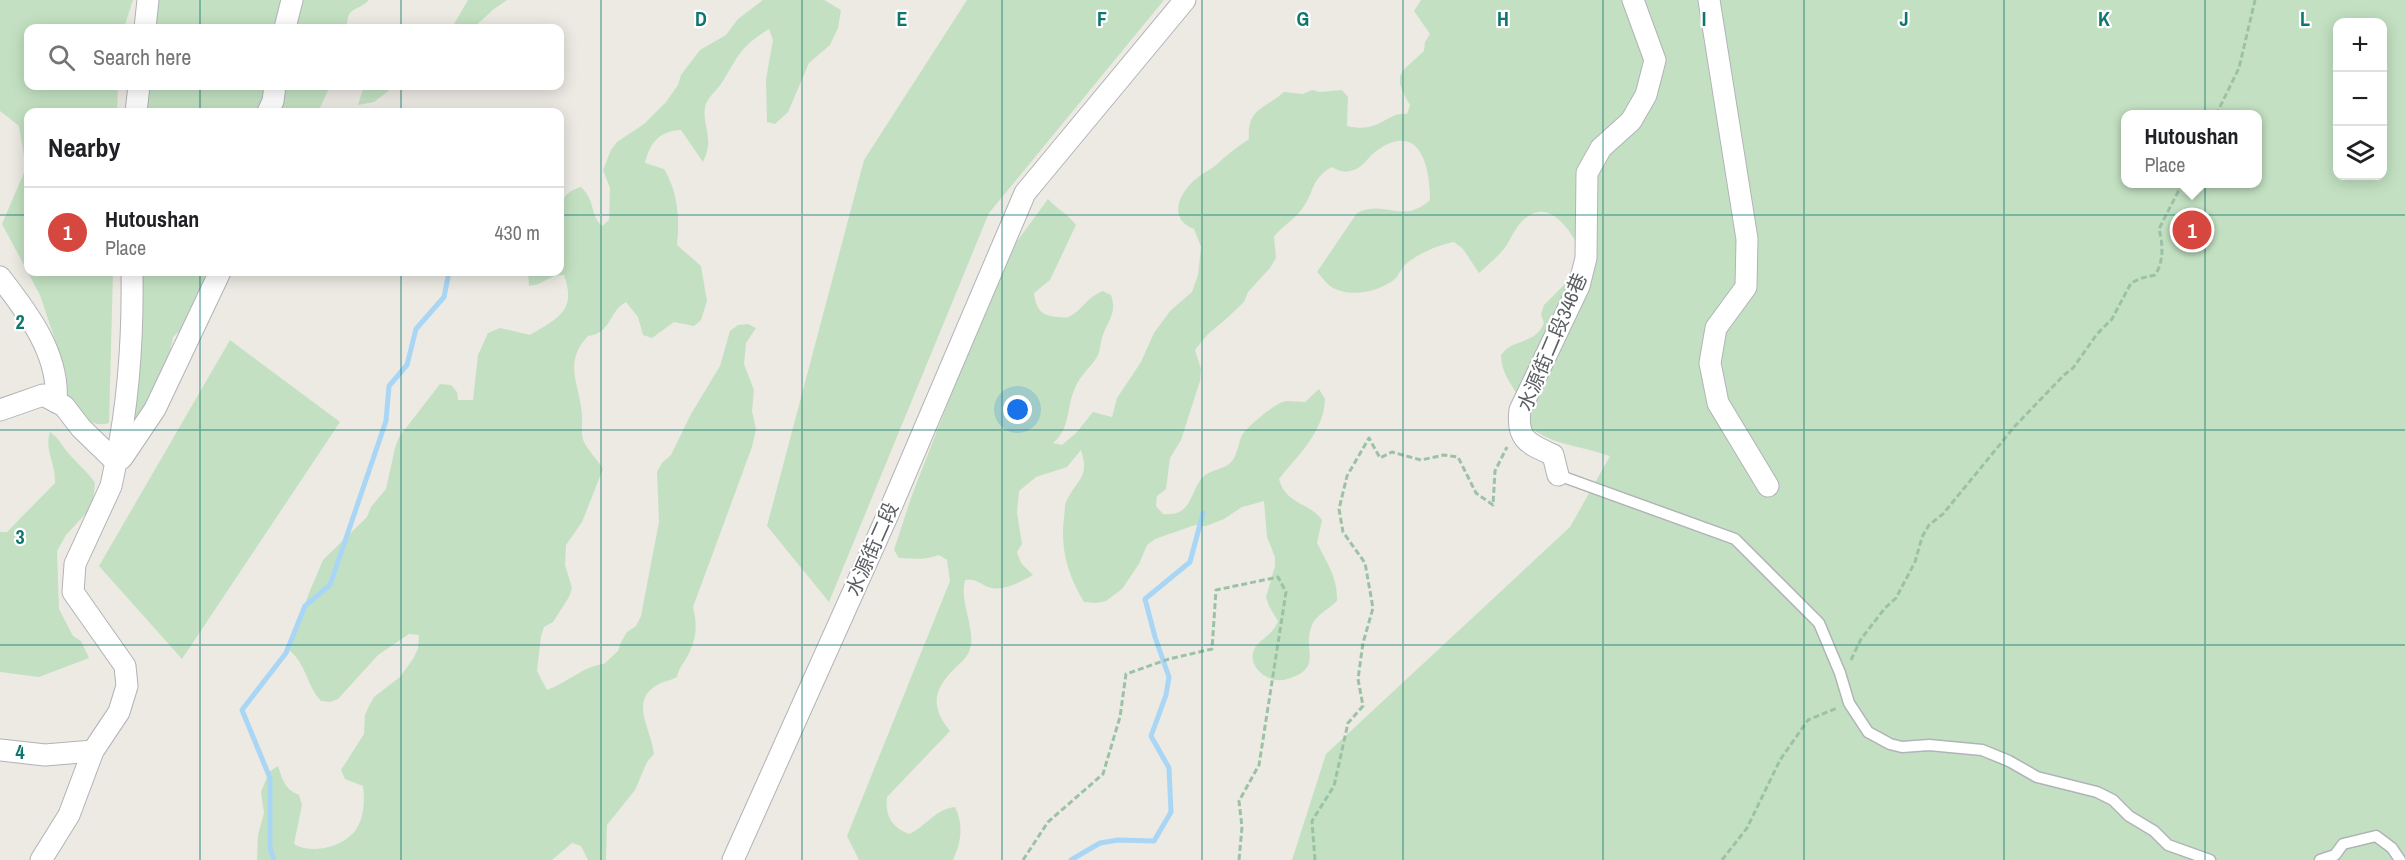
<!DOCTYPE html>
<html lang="en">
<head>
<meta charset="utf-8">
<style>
	:root { --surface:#fff; --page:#f2f2f2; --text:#202124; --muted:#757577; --line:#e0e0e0; --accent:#d6473f }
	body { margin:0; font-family:"Archivo Narrow","Noto Sans TC",sans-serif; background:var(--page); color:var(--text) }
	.controls { position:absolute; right:18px; top:18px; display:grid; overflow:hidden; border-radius:12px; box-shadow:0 3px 15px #0003 }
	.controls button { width:54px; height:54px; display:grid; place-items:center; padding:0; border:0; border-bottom:2px solid var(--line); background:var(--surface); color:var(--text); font:30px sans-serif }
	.you { position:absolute; left:1018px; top:410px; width:21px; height:21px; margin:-15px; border:4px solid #fff; border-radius:50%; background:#1a73e8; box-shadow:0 0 0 9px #1a73e833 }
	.badge { display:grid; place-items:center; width:39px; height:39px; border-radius:50%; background:var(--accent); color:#fff; font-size:20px; font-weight:700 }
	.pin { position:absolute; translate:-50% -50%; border:3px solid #fff; box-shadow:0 2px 6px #0006 }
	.popup { position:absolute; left:2121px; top:110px; width:141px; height:78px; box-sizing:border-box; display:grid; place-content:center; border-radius:12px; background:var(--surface); filter:drop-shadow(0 2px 4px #0005); font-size:20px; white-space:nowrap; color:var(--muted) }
	.popup b { font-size:22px; color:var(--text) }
	.popup::after { content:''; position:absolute; left:50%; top:100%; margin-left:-12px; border:12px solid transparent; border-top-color:var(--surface) }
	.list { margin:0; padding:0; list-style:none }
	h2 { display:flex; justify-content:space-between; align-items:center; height:78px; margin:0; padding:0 24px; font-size:26px }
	h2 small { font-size:20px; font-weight:400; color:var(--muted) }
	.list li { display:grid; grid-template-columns:39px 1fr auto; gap:18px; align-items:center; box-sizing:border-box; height:90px; padding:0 24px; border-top:2px solid var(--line) }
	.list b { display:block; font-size:22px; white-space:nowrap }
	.list p { margin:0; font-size:20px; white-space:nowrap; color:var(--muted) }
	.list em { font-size:20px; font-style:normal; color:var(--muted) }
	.icon { flex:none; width:33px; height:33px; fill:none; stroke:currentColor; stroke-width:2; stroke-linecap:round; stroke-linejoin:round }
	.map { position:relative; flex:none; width:2405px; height:860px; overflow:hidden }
	.search { position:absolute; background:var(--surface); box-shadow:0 3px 15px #0003; left:24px; top:24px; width:540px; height:66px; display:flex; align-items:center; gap:15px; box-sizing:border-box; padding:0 21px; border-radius:12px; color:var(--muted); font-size:22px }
	.panel { position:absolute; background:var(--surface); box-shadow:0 3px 15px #0003; left:24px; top:108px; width:540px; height:168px; border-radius:12px }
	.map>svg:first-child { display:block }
	.green { fill:#c3e1c2; fill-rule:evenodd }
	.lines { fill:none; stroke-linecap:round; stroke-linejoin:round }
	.stream { stroke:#aad6f5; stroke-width:5 }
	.service-casing { stroke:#b1b3b7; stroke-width:13 }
	.minor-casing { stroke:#b1b3b7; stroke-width:23 }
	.path { stroke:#9cc2a6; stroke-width:3; stroke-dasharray:6 3; stroke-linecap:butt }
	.service { stroke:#fff; stroke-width:10 }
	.minor { stroke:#fff; stroke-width:21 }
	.grid { fill:none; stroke:#0f766e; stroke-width:1.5; stroke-opacity:0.55 }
	.labels { text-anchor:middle; stroke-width:4.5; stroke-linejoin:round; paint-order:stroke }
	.street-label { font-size:20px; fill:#5b5f62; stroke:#fff }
	.grid-label { font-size:20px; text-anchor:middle; font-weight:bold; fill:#0f766e; stroke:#fff; stroke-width:4.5; stroke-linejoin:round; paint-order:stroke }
</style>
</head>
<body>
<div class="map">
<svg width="2405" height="860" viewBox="0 0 2405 860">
	<rect width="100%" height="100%" fill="#eceae3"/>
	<g class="green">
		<path d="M0,0H133L124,28H28V86H118L117,112H28V272H113L109,423C95,428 81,418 72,406C66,397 67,383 66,373L40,295L2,224L26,168L19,126L0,111Z"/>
		<path d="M153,0H369C356,13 347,5 347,28H141Z"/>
		<path d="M468,0H507L494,9L473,28H449L454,24Z"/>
		<path d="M763,0H824L841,10L838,28L830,45L809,63L788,112L775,124L767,122L766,79L773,40L769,29C738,48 739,56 721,84C716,91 707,98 705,107C702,127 715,138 703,162L681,130C660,131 650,142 645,163L664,169C678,192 680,219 677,245L701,266L707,301L701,320L694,326L674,322L652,338L643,335L638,317L626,302C608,312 612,333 588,336C562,364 580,383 582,415C583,425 580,433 584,442C589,452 598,460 603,469L582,522L566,545L565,565L572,588L569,597L553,622L544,627L541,636L537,671L547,690C567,683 583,666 604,664L618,651L621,642L627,632L636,626L641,616L659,522L657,472L662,463L671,455L691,414L720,366L730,331L738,325L748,324L756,328L746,343L744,364L754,390L752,411L756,429L752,447L693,607C697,623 697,636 690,651C686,661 679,666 677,677C670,681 664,681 659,684C628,700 651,728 654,754L647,762L635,790L607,825L606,860H588L581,846L572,843L552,860H257L258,835L264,813L261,792L269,772L278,766C283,781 285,789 299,795L302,805L294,844C312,855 345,847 357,828C364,816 365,799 363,786L345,779L341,770L364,734L365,715L369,706L374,697L400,677L413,659L418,649L419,635L409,634L378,655L338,699L330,702L321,701C307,686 306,664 290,651L291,642L309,593L323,560L367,517L371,507L386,489L395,448L399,437L440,384L451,385L457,392L458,400H473L478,355L488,333L500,328L530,335C558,318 577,311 564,275C550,274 543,285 529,286L528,272H560V204C565,195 570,190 581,187C597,203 589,214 602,226L609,220L610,188L603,170L611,150L617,142L644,124L666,102L678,85L681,75L700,50L726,35L738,19Z"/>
		<path d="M967,0H1164L989,213L829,602L767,526L864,160Z"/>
		<path d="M1421,0H2405V860H1292L1326,754L1570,527L1610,456C1569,442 1547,447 1514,413L1516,393C1508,378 1502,373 1501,355C1514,337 1534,346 1544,323L1541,314L1544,305L1563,286L1576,266L1578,245C1564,221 1543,195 1518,226C1512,234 1509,243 1503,250C1496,258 1487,266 1479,273L1463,249L1454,242C1438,245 1420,253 1407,263C1402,267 1400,273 1396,278C1380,292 1349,299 1330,286C1325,282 1321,276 1317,272L1357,213C1384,199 1403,225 1430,200C1430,168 1421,122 1379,149C1368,156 1363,169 1350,171C1343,173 1338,170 1332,167C1310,179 1315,192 1302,209C1294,220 1282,226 1274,237L1276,258L1270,268L1248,292L1244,302L1226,319L1207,335L1195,350L1201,369L1200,381L1181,440L1170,458L1166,489L1157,496L1156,506L1163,514C1194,517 1189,490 1204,476C1212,469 1225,470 1232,461C1238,454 1238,443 1242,435C1248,426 1275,403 1286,401C1292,401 1299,402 1305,402L1319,389L1325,399C1324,432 1298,455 1279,479C1286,505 1309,502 1322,520L1317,543C1327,563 1338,578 1337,601C1330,608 1318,614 1313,623C1300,648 1326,668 1287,679C1279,682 1267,679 1261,673C1255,668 1251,660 1253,653C1256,639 1272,638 1278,621L1269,606L1266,597L1275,566V557L1267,537L1264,501L1242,507L1224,519L1206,526L1195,525L1155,539L1147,545L1139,564L1122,589L1106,601L1096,603L1084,602C1068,576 1060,549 1064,518C1065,513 1064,505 1067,500C1077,479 1090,478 1081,450L1067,467L1036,477L1019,491L1017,513L1022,544L1017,552L1021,563L1033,575C1022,581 1005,591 992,588C979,585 979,578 965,580C959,603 976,628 970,649C968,656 962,662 956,667C934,689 929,705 950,731L887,797C885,816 891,827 909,834C927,826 935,809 955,807C964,825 961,843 953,860H859L847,836L950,581L947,560L939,555C926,560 913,559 899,558L894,550L912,495L1004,259L1048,199C1057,209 1068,214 1076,225L1050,280L1034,293C1036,309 1041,316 1058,317C1064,317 1067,319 1072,315C1085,307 1086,298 1103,291L1111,295C1117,313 1109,319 1103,335C1100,342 1101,350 1097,357C1090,368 1080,375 1075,388C1066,408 1071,428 1053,443L1062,445L1076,433L1093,412L1112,417L1117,398L1141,362L1154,333L1170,311L1192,292L1198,275L1201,247L1194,229C1167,219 1179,192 1197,178C1203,173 1210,170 1216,165C1227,155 1237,147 1249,139C1247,108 1265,109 1284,92L1303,94L1312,90L1320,92L1342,90L1348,97L1347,126C1381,134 1385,112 1407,114L1410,105C1391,73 1400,74 1424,51L1425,42L1430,34L1414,11ZM2338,22H2382V176H2338ZM2126,115H2258V184H2126Z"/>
		<path d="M130,86H330L318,112H130Z"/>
		<path d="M364,86H395L374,102L358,105Z"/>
		<path d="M127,272H198L204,275L207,283L185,326L173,337L169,357L141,421L124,423Z"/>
		<path d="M230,340L340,422L182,659L99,566Z"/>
		<path d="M50,432C59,438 62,446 69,454C78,464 88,472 95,483L93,502L89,510L66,535L57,551L59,609L73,636L81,641L89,658L39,677L0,672V532H7L55,483C56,464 44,450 50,432Z"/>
	</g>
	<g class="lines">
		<g class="stream">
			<path d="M274,860L270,848V778L242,710L286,653L305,606L330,585L386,421L389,386L407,365L416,329L444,297L449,272"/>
			<path d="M1071,860L1100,843L1118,840L1154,841L1171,812L1169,768L1151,736L1166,695L1169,677L1155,637L1145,599L1190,562L1203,513"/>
		</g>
		<defs>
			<g id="service">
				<path d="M1558,475L1735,539L1819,623L1840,673L1849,703L1868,732L1890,744L1902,747L1929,745L1982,750L2009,761L2037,777L2097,792L2113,800L2129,816L2154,831L2168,845L2210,860"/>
				<path d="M2320,860L2335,855L2343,844L2376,836L2392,848L2400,860"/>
			</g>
			<g id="minor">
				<path d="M1709,0L1747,239L1746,287L1716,328L1710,363L1718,403L1768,486"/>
				<path d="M145,28L148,0"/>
				<path d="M285,28L292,0"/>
				<path d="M136,112L139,86"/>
				<path d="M268,112L273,101L275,86"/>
				<path d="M0,277C28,313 60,355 56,402"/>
				<path d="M0,410L43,395L64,406L81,428L116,462C129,399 133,335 132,272"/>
				<path d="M1558,475L1553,455C1529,444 1516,440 1520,410L1579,286L1586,258L1587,173L1601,148L1631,121L1646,95L1655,60L1633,0"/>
				<path d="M0,750L45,755L93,751"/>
				<path d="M41,860L69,815L93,751L119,712L127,686L125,666L73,592L75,564L111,486L116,462L122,458L155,409L220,272"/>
				<path d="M733,860L889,512L1025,193L1185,0"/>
			</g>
		</defs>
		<use href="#service" class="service-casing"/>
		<use href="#minor" class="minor-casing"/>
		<g class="path">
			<path d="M2216,115L2239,68L2255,0"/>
			<path d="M1851,660L1861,639L1885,608L1896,598L1915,562L1922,537L1929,525L1943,514L2015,426L2064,375L2073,368L2097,334L2112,319L2131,283L2142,278L2155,275C2164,262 2163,244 2159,229L2182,184"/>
			<path d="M1023,860L1048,822L1103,774L1120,717L1126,674L1169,659L1212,649L1216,590L1278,577L1286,592L1259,765L1239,801L1242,827L1239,860"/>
			<path d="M1315,860L1312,821L1334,786L1348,723L1363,706L1358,679L1363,643L1373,608L1365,563L1343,532L1339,509L1347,476L1369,438L1380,458L1392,452L1421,460L1444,455L1458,457L1476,493L1493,505L1495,471L1507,447"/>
			<path d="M1722,860L1747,828L1780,760L1808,720L1837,708"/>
		</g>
		<use href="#service" class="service"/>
		<use href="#minor" class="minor"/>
	</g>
	<path class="grid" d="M200,0V28M401,0V28M601,0V860M802,0V860M1002,0V860M1202,0V860M1403,0V860M1603,0V860M1804,0V860M2004,0V860M2205,0V860M200,86V112M401,86V112M0,215H28M560,215H2405M200,272V860M401,272V860M0,430H2405M0,645H2405"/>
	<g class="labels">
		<g class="street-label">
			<text transform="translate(1552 342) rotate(-67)" y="7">水源街二段346巷</text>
			<text transform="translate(872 549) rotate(-66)" y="7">水源街二段</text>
		</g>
	</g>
	<g class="grid-label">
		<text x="701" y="26">D</text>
		<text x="902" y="26">E</text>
		<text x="1102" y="26">F</text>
		<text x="1303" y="26">G</text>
		<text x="1503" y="26">H</text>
		<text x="1704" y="26">I</text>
		<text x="1904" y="26">J</text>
		<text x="2104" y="26">K</text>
		<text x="2305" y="26">L</text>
		<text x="20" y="329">2</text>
		<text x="20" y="544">3</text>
		<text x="20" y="759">4</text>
	</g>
</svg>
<div class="controls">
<button>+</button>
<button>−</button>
<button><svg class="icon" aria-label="layers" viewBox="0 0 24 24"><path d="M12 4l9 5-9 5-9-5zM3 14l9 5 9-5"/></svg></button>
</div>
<div class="you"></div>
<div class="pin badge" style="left:2192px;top:230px">1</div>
<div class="popup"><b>Hutoushan</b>Place</div>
<div class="search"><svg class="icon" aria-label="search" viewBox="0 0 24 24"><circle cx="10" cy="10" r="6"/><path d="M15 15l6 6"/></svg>Search here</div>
<section class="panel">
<h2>Nearby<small></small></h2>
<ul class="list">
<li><span class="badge">1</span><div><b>Hutoushan</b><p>Place</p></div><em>430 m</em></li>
</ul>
</section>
</div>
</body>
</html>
